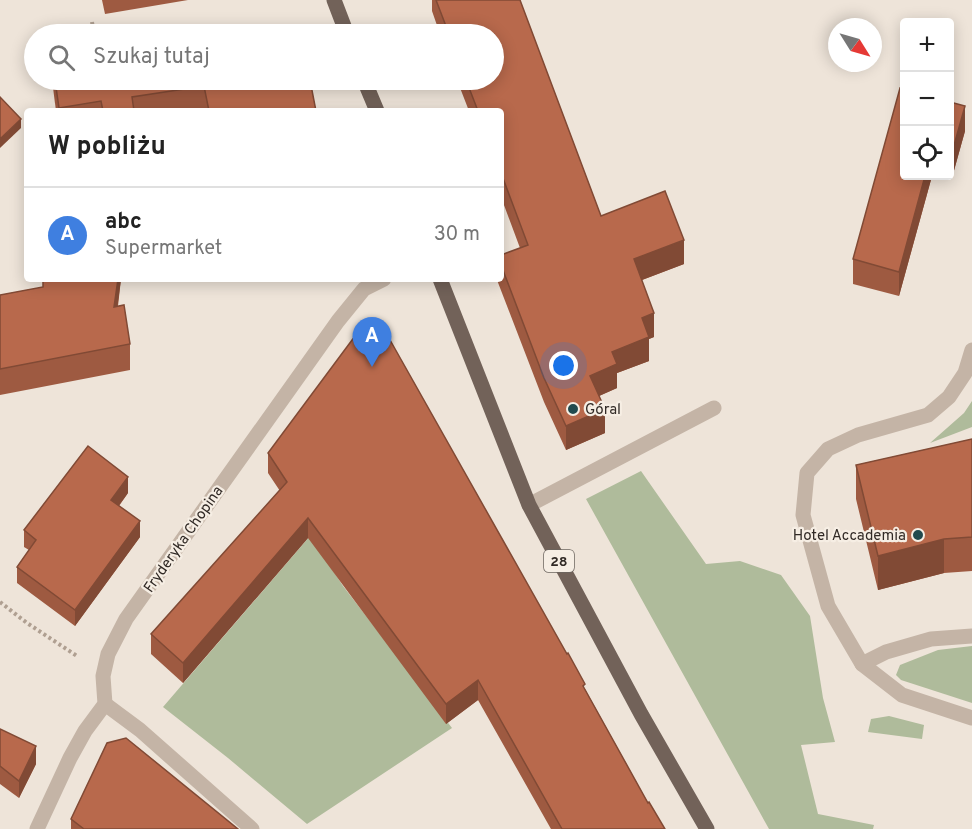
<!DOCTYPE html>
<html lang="pl">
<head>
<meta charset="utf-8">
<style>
	:root { --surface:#fff; --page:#f2f2f2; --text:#222; --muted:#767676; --line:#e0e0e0; --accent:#214a4e }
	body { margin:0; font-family:Overpass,sans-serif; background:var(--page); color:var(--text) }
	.controls { position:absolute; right:18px; top:18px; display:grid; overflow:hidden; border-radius:6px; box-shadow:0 3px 15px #0003 }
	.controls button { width:54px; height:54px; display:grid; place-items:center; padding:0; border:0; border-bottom:2px solid var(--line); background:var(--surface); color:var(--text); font:30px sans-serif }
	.compass { position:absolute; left:828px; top:18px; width:54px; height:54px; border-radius:50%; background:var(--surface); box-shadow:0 3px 15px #0003; rotate:127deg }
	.you { position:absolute; left:564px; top:366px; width:21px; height:21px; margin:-15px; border:4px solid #fff; border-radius:50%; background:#1a73e8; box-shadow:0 0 0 9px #1a73e833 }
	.badge { display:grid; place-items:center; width:39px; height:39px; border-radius:50%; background:var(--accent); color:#fff; font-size:20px; font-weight:700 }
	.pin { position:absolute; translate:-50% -50px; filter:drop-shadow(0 2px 3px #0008) }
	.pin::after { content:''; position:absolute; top:32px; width:21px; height:18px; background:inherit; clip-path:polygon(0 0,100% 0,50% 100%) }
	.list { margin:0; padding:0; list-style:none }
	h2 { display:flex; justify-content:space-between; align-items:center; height:78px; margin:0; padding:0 24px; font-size:26px }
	h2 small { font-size:20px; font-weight:400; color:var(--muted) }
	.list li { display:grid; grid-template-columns:39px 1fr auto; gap:18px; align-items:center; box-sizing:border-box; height:96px; padding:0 24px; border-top:2px solid var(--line) }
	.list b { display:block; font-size:22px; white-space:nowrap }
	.list p { margin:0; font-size:20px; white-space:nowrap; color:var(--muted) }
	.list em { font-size:20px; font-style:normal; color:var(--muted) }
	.icon { flex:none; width:33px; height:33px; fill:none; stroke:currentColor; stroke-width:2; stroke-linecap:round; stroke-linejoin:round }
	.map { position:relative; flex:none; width:972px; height:829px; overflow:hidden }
	.search { position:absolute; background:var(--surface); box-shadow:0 3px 15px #0003; left:24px; top:24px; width:480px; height:66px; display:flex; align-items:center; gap:15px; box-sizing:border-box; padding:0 21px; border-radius:33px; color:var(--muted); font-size:22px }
	.panel { position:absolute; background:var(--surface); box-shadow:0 3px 15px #0003; left:24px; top:108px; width:480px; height:174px; border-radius:6px }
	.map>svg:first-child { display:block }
	.green { fill:#afbb9b }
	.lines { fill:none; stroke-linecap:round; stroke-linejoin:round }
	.path { stroke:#af9f91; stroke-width:4; stroke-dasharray:3 3; stroke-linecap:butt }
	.service { stroke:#c4b4a6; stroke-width:15 }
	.minor { stroke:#c4b4a6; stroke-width:15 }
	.primary { stroke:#726259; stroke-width:15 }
	.wall { fill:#9e5a41 }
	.shaded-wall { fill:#814a35 }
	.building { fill:#b8694c; stroke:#814a35; stroke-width:1.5 }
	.poi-dot { fill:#214a4e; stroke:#f6eee4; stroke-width:2 }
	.labels { text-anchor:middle; stroke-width:4.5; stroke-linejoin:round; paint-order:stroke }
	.shield { fill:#f6eee4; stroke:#6c655f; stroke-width:1.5 }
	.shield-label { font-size:14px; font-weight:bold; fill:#312a26 }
	.poi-label { font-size:15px; fill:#312a26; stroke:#f6eee4; text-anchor:start }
	.street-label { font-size:15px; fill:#312a26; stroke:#f6eee4 }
</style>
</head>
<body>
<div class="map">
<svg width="972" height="829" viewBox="0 0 972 829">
	<rect width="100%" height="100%" fill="#eee4d9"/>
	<g class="green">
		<path d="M972,401V427L930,443L964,413Z"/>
		<path d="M641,471L706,564L740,561L781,575L810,616L823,698L835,742L801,745L818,814L874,825L873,829H769L586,499Z"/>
		<path d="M310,536L343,586L452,728L307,824L228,758L163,707Z"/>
		<path d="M972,646V703L901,680L896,675L900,665L938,650Z"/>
		<path d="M889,716L924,725L922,739L868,732L871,719Z"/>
	</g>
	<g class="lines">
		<g class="path">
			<path d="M92,22L94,34"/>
			<path d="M0,602L27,623L77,656"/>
		</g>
		<g class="service">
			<path d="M972,350L965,373L949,397L928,415L858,435L828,449L807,473L803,515L828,606L862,664L902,695L972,718"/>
			<path d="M529,505L714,408"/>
			<path d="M862,664L886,652L931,639L972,636"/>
		</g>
		<g class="minor">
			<path d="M105,704L140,730L252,829"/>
			<path d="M37,829L70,758L85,731L105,704L103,676L108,654L126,619L338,321L364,289L384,279"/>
		</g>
		<g class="primary">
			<path d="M334,0L347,34"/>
			<path d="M364,80L377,111"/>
			<path d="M440,279L529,505L641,714L707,829"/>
		</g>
	</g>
	<g class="wall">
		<path d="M102,0H188L105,14Z"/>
		<path d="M432,0H520L601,216L684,264L642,280L654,337L649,339V361L617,373V388L599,396L605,433L566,450L544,402L497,280V279H501V255L520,248L501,197V111H469L457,80H494V34H440L432,11Z"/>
		<path d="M52,80H310L316,111H56Z"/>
		<path d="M950,102L965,131L953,174L950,173Z"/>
		<path d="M904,176H932L899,296L853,284V259Z"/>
		<path d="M121,279L118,306L130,344V370L0,395V295L43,287Z"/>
		<path d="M972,439V571L944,573L878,590L856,499V465Z"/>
		<path d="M268,453L585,689L648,803L665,829H551L478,700L446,724L308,538L183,683L151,654V634L280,491L268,473Z"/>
		<path d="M128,493L119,506L140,537L75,626L17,583V567L29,550L24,547V530Z"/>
		<path d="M0,729L36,764L19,798L0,784Z"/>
		<path d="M71,819L238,829H71Z"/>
	</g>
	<g class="shaded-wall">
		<path d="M965,106V131L953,174V149Z"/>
		<path d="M21,119V128L0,148V139Z"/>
		<path d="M925,176H932L899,296V272Z"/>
		<path d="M684,240V264L634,283V259Z"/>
		<path d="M118,279H121L114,333V307Z"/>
		<path d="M654,313V337L649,339V361L617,373V388L590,400V376L642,318Z"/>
		<path d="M605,409V433L566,450V426Z"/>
		<path d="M128,477V493L111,516V500Z"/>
		<path d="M308,518V538L183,683V663Z"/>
		<path d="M140,521V537L75,626V610Z"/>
		<path d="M944,539V573L878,590V556Z"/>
		<path d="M478,680V700L446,724V704Z"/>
		<path d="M36,746V764L19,798V781Z"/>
	</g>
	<g class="building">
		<path d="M436,0H520L601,216L665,191L684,240L634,259L654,313L642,318L649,337L612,352L617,364L590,376L605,409L566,426L544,378L501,265V255L528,245L501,173V111H478L466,80H494V34H449Z"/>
		<path d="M55,80H310L316,111H209L204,86L132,97L134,111H103L101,101L59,108Z"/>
		<path d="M900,88L904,90V176H925L899,272L853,259Z"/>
		<path d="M0,97L21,119L0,139Z"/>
		<path d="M950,102L965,106L953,149L950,148Z"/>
		<path d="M43,279H118L114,307L124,305L130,344L0,369V295L43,287Z"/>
		<path d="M381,324L567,654L568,653L585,684L583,686L648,803L649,802L665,829H562L478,680L446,704L308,518L183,663L151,634L287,482L268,453L361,328Z"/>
		<path d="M972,439V537L944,539L878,556L856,465Z"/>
		<path d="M88,446L128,477L111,500L140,521L75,610L17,567L36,540L24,530Z"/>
		<path d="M0,729L36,746L19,781L0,766Z"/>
		<path d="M126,738L238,829H84L71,819L107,743Z"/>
	</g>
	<g class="poi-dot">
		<circle cx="573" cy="409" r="6"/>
		<circle cx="918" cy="535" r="6"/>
	</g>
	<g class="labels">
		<rect class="shield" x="544" y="550" width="30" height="22" rx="4.5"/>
		<g class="shield-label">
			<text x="559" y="566">28</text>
		</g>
		<g class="poi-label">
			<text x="585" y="414">Góral</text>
			<text x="906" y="540" text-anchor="end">Hotel Accademia</text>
		</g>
		<g class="street-label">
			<text transform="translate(183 539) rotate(-55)" y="5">Fryderyka Chopina</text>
		</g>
	</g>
</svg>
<div class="controls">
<button>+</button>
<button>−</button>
<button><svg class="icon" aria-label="locate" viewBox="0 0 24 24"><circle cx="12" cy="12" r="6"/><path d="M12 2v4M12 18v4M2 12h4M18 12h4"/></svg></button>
</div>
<svg class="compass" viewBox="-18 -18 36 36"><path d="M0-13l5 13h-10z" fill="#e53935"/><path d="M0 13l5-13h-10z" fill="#767676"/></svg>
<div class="you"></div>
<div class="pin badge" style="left:372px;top:367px;background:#3f7fe0">A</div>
<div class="search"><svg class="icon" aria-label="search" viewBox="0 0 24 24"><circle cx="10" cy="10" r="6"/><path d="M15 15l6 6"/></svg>Szukaj tutaj</div>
<section class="panel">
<h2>W pobliżu<small></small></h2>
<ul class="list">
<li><span class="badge" style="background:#3f7fe0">A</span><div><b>abc</b><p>Supermarket</p></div><em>30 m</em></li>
</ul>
</section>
</div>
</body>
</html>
